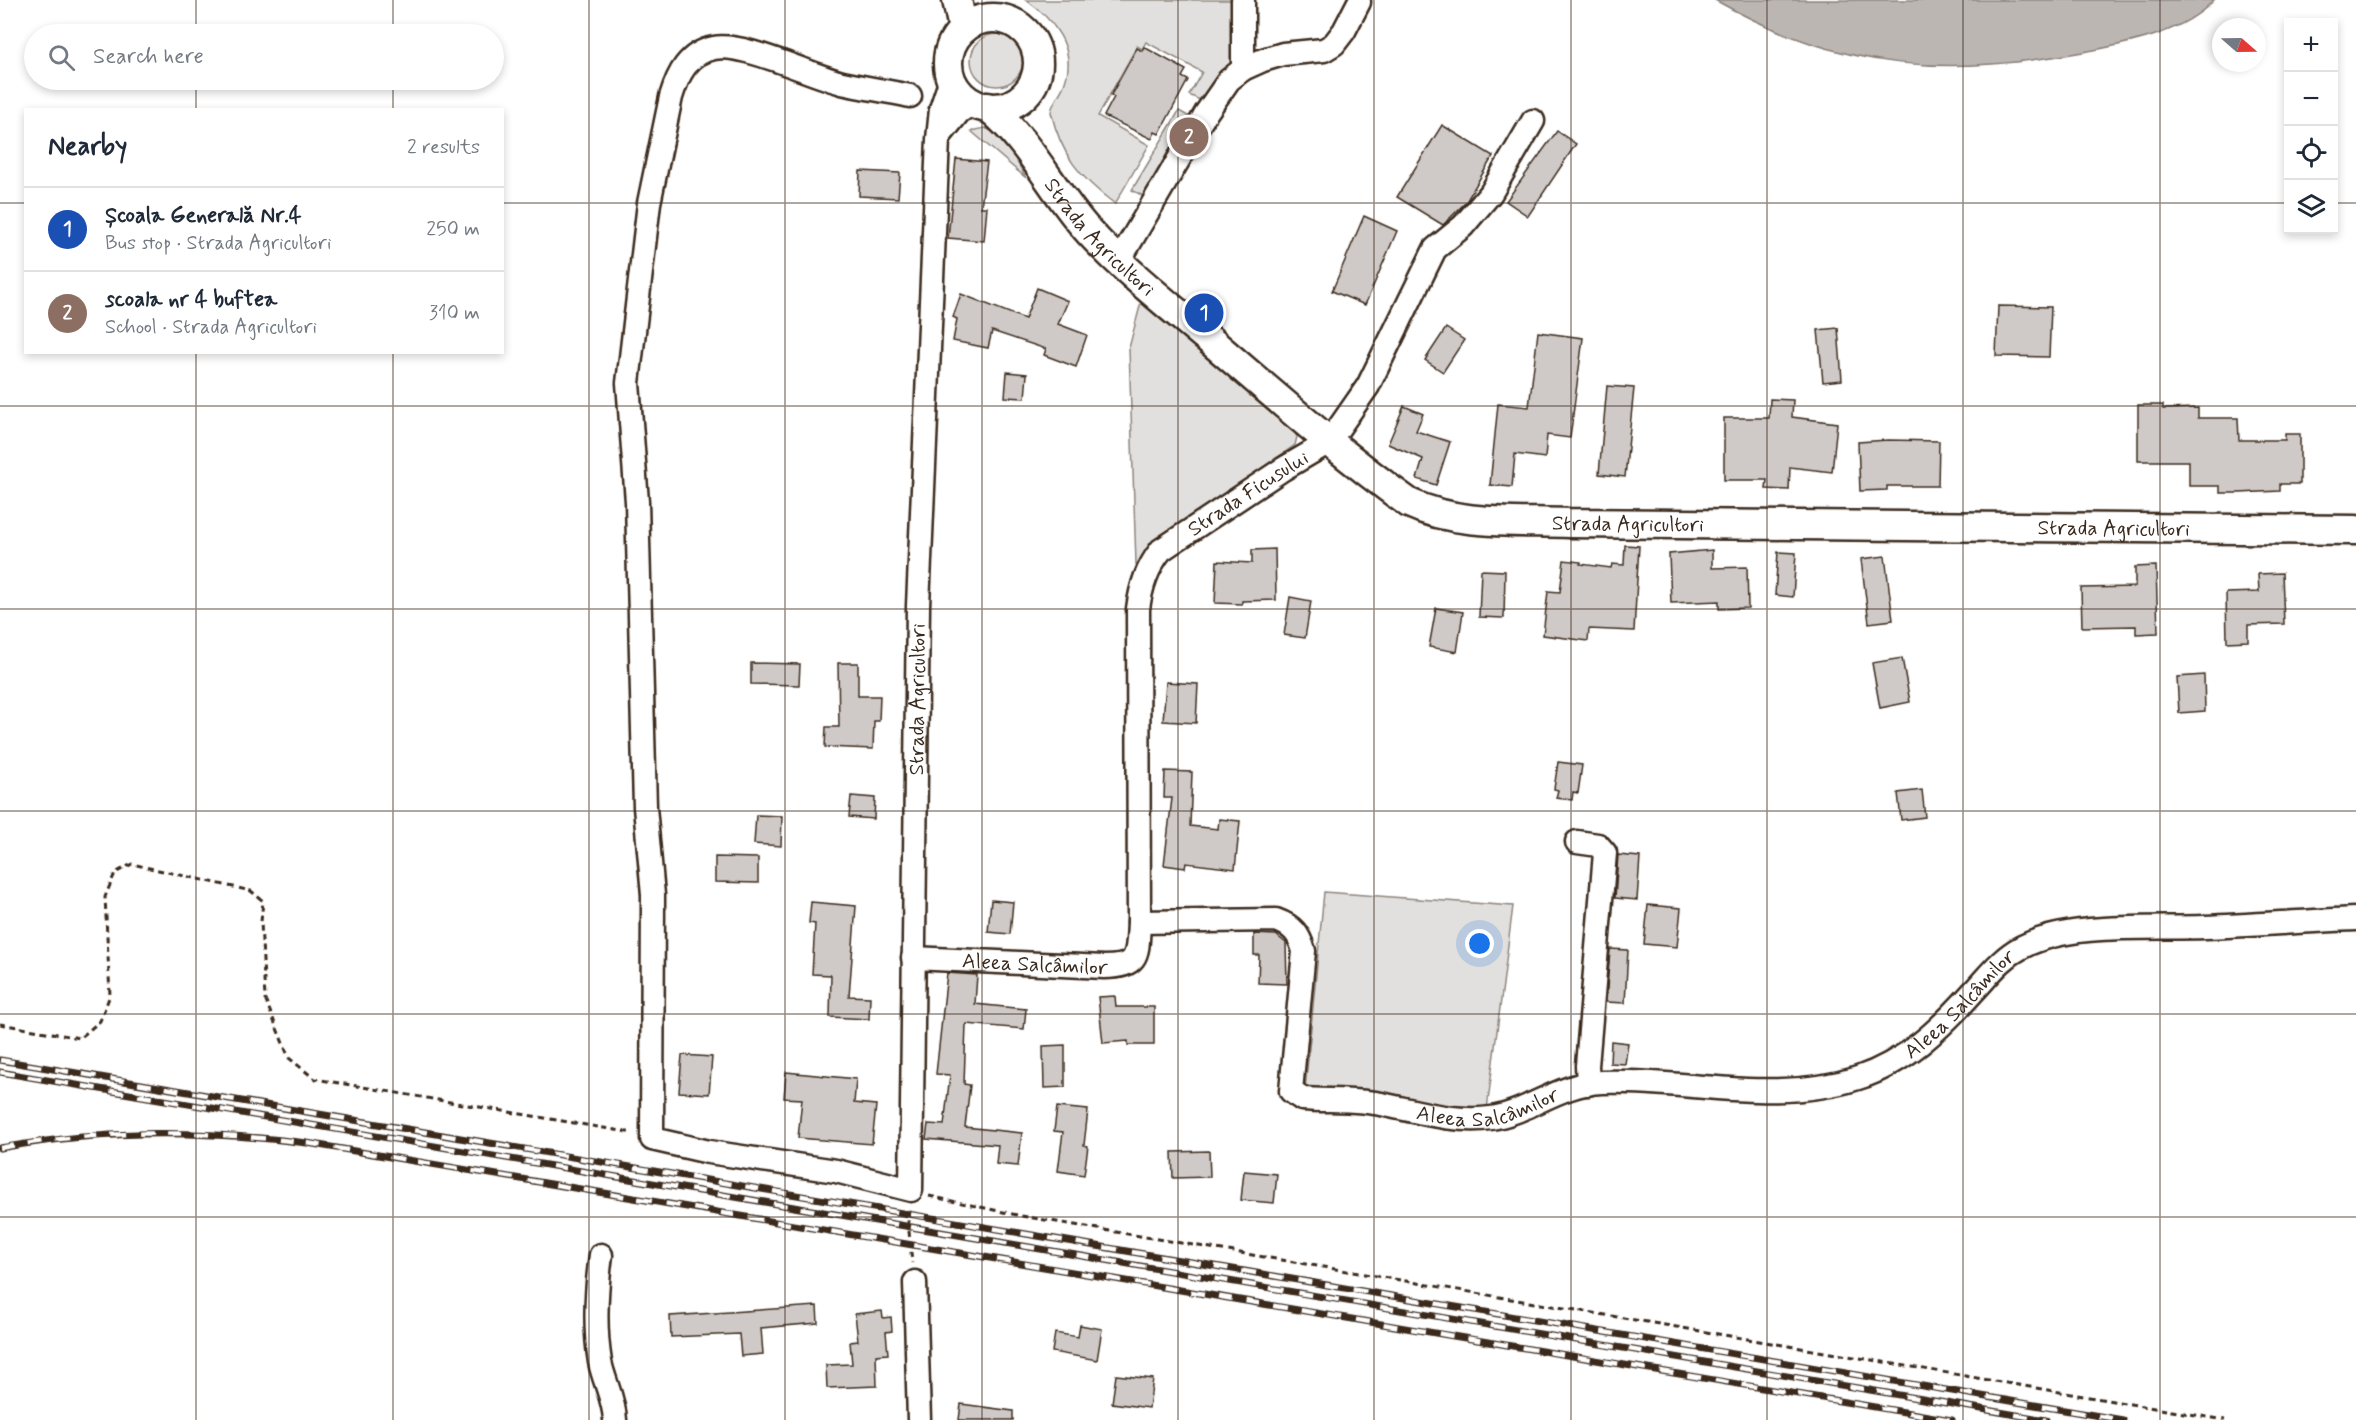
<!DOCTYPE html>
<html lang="en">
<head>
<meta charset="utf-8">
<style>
	:root { --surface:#fff; --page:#f2f2f3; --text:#1f2937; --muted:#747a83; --line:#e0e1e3; --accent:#db2777 }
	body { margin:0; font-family:Mynerve,sans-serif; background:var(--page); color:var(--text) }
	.controls { position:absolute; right:18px; top:18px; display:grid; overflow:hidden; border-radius:0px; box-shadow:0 3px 9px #0003 }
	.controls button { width:54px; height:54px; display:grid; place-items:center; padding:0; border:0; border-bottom:2px solid var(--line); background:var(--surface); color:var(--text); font:30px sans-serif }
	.compass { position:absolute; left:2212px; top:18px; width:54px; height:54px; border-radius:50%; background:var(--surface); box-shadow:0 3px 9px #0003; rotate:110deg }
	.you { position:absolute; left:1480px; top:944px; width:21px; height:21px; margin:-15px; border:4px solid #fff; border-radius:50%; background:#1a73e8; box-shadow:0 0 0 9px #1a73e833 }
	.badge { display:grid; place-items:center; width:39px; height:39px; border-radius:50%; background:var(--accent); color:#fff; font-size:20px; font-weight:700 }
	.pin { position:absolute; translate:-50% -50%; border:3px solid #fff; box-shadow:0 2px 6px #0006 }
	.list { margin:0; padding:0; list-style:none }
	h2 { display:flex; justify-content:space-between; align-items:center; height:78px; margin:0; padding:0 24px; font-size:26px }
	h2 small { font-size:20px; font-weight:400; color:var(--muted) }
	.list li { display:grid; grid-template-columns:39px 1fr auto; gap:18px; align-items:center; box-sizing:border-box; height:84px; padding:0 24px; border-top:2px solid var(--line) }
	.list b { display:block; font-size:22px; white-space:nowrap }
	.list p { margin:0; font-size:20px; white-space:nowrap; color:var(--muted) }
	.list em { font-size:20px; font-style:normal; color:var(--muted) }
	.icon { flex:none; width:33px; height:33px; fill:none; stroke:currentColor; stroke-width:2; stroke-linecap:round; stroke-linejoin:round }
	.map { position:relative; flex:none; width:2356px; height:1420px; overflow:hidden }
	.search { position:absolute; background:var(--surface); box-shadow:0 3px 9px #0003; left:24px; top:24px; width:480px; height:66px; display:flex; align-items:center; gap:15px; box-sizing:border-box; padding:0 21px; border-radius:33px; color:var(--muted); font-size:22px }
	.panel { position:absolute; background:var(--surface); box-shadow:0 3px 9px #0003; left:24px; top:108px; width:480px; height:246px; border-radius:0px }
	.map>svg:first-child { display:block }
	.green { fill:#e2e0de; stroke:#8e857e; stroke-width:1.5 }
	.water { fill:#bcb6b3; stroke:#887e77; stroke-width:1.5 }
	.building { fill:#cfcac7; stroke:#3b2a1e; stroke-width:1.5 }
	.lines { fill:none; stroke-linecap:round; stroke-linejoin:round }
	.minor-casing { stroke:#3b2a1e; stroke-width:27 }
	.major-casing { stroke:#3b2a1e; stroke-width:33 }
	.path { stroke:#3b2a1e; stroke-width:3; stroke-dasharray:6 4.5; stroke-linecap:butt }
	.minor { stroke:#fff; stroke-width:22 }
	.major { stroke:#fff; stroke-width:28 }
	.rail-casing { stroke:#3b2a1e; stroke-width:7 }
	.rail { stroke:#fff; stroke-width:4.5; stroke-dasharray:14; stroke-linecap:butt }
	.grid { fill:none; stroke:#3b2a1e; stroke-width:1.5; stroke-opacity:0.55 }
	.labels { text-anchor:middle; stroke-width:4.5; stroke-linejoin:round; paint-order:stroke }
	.street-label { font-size:21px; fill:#3b2a1e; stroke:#fff }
</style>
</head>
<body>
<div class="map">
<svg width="2356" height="1420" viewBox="0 0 2356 1420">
	<rect width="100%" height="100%" fill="#fff"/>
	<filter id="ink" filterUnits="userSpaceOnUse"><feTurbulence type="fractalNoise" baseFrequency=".0167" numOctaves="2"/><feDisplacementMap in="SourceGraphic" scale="12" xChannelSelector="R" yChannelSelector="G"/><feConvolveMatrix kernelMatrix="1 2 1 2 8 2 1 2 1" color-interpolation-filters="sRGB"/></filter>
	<g filter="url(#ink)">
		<g class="green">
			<path d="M1026,0H1232L1236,19V61L1202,101L1189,95L1202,72L1146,42L1142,49L1137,46L1098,116L1149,145L1115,204C1080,178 1061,155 1051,112C1053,100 1062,93 1065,82C1077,48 1053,19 1026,0Z"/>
			<circle cx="997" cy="60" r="26"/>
			<path d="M1179,111L1188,116L1143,196L1132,190Z"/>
			<path d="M985,128C1006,136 1016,160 1026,178L971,131Z"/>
			<path d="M1141,302L1293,430L1297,437L1295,445L1176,528L1144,560L1136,564L1129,348Z"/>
			<path d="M1324,892L1513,906L1487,1109L1305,1090Z"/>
		</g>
		<path class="water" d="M1715,0H2214C2184,32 2135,42 2094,50C1948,77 1847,74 1715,0Z"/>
		<g class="building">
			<path d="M1144,47L1186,70L1182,77L1188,80L1159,134L1155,132L1152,139L1104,116L1114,97L1111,95L1137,48L1142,51Z"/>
			<path d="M1442,125L1493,156L1466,202L1443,225L1397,197Z"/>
			<path d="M1557,131L1576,144L1528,216L1506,201Z"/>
			<path d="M956,159L987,162L981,207H987L984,241L948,238Z"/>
			<path d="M860,171L900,173L898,198L859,196Z"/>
			<path d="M1364,216L1397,231L1365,305L1332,291Z"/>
			<path d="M1037,288L1068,301L1058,324L1087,335L1076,367L1044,355L1046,349L992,331L988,348L953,341L957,319L953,317L961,294L1025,319Z"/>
			<path d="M1998,306L2051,307L2049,357L1996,356Z"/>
			<path d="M1446,328L1464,340L1443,372L1425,360Z"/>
			<path d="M1838,328L1842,380L1823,382L1818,330Z"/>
			<path d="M1538,332L1583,338L1570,438L1547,435L1545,458L1515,454L1512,487L1490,485L1498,404L1529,407Z"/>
			<path d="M1007,372L1027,374L1025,398L1005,397Z"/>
			<path d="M1607,386L1634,388L1625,477L1599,474Z"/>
			<path d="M1770,399L1793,400L1792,417L1837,423L1832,472L1790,467L1789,490L1766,489L1767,480H1724V418H1769Z"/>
			<path d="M2138,405H2163V409L2198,408V418H2238L2239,440H2285V434H2300V484H2280V491L2239,493H2220V486H2189V461H2138Z"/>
			<path d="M1404,406L1423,414L1416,431L1450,442L1436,485L1417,479L1423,459L1388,444Z"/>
			<path d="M1888,440L1939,441L1938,486H1887V490L1860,491L1858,442Z"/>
			<path d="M1625,545L1639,546L1634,631L1589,629L1588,641L1543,635L1548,591L1560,592L1564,560L1581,562L1580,564L1611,568L1612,564L1624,565Z"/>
			<path d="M1275,549L1276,600L1242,601V604L1215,603L1217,561L1252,563V550Z"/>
			<path d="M1712,550V568L1747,567L1748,608L1719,609V601L1671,603L1669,554Z"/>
			<path d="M1778,552L1796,553L1793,597L1775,595Z"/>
			<path d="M1885,556L1893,620L1869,623L1861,559Z"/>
			<path d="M2156,566L2158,633L2136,634V626L2082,627L2081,588L2135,587V567Z"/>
			<path d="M1481,570L1505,571L1504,618L1479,617Z"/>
			<path d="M2282,573L2284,624L2248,625V641L2227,642L2226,593L2259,592L2258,574Z"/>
			<path d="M1290,597L1311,601L1305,638L1284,635Z"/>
			<path d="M1436,608L1463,612L1457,652L1429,647Z"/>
			<path d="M1902,658L1910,702L1880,708L1872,663Z"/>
			<path d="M751,663L800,664L799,685L751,684Z"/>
			<path d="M838,663H858V696H880L879,721H874L873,749L825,747L826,727H839Z"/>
			<path d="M2204,675L2205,711L2179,713L2177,677Z"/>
			<path d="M1166,682L1198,684L1196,723L1163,721Z"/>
			<path d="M1558,762L1582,765L1578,793L1573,792L1572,800L1556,798L1558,790L1554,789Z"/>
			<path d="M1165,771L1192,772L1190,826L1218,829L1219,819L1240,821L1235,869L1186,863L1185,868L1164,865L1172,798H1164Z"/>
			<path d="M1922,790L1925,817L1901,820L1898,793Z"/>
			<path d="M851,796L875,798L874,819L849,817Z"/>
			<path d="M756,815L782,816L781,846L754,844Z"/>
			<path d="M1618,855L1640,857L1637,900L1615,898Z"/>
			<path d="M715,857L758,858V883L715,882Z"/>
			<path d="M991,900L1013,902L1010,934L988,932Z"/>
			<path d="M811,902L856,906L849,996L870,997L869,1019L830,1017L831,975L812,974L815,924L809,923Z"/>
			<path d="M1648,905L1681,908L1677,947L1644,944Z"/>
			<path d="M1254,934L1276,935L1286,943L1287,984L1258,983L1259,955H1254Z"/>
			<path d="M1610,949L1628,950L1625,1003L1606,1002Z"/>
			<path d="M947,973L977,975L975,1004L1026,1009L1024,1029L966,1024L964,1084L970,1085L965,1127L1022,1133L1018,1166L996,1164L998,1145L926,1139L928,1124L944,1125L950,1075L936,1074Z"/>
			<path d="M1115,996L1116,1007H1154V1045H1128V1041L1103,1043L1098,997Z"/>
			<path d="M1611,1041L1628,1043L1625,1064L1610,1063Z"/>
			<path d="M1065,1045V1087L1044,1088L1043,1046Z"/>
			<path d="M682,1055L712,1057L709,1094L679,1092Z"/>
			<path d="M786,1072L856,1079L854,1103L876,1105L872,1144L798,1138L802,1099L784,1098Z"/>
			<path d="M1057,1107L1088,1110L1084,1145L1088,1146L1084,1175L1058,1171L1063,1132L1054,1131Z"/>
			<path d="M1209,1151L1210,1177L1173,1178L1172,1152Z"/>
			<path d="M1244,1171L1277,1174L1274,1203L1241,1200Z"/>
			<path d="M817,1306L818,1323L761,1328L763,1354L741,1356L739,1334L671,1337L670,1316Z"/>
			<path d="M882,1311L883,1318L891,1317L892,1331L886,1332L888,1354L876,1355L877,1386L827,1388L826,1365L852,1364L850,1342L858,1341L855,1314Z"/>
			<path d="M1080,1325L1102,1329L1097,1360L1052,1352L1055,1333L1078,1337Z"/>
			<path d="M1116,1375L1153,1379L1149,1408L1112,1403Z"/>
			<path d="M961,1404L1013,1411V1420H959Z"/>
		</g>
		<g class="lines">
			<defs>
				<g id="minor">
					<path d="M1243,0V69"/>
					<path id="s1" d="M910,96C888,91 864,88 842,83C810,75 743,42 714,48C688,53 678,74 671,97L649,203L628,383L637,502L645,807L653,895L652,1139L709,1152L836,1171L911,1190L918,606L938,139L941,109L951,79"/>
					<path d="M939,137L959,112L973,103"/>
					<path d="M1119,261L1206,113L1229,80L1243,69L1263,60L1283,54L1324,50L1334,44L1344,31L1359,2"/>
					<path d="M1577,842L1598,845L1605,853L1587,1066L1588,1084"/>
					<path id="s2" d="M1139,922L1276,920C1293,926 1299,934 1304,951L1291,1091L1302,1099C1329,1101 1360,1099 1386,1105C1419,1112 1457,1123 1491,1118C1528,1113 1560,1083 1602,1082C1688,1079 1774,1105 1858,1078C1905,1063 1941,1028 1973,992C1989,975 2001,958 2022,947C2071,922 2151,929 2205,927C2255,925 2306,921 2356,919"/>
					<path id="s3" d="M913,958L1104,967C1141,967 1137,953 1139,922L1138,609C1141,586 1147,568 1161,550L1283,469L1329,442L1368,386L1435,249L1463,226L1491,193L1533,121"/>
					<path d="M601,1255C596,1291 594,1326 600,1362C604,1382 614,1398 615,1420"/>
					<path d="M915,1282L919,1420"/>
				</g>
				<g id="major">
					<path d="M957,0L963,29"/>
					<circle cx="993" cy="63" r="45"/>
					<path id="s4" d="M988,107C1031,142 1053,193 1090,233C1129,275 1176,311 1219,348C1281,401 1342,455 1409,503C1458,526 1516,521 1569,523L2356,530"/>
				</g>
			</defs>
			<use href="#minor" class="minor-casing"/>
			<use href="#major" class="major-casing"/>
			<g class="path">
				<path d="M0,1024L80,1038L100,1021L110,995L105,897L115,873L132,864L251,891L263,901L261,922L265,999L289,1058L315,1079L633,1133"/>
				<path d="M929,1196L1022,1216L2225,1420"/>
				<path d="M907,1210L912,1263"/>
			</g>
			<use href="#minor" class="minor"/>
			<use href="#major" class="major"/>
			<defs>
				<g id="rail">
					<path d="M0,1060L2123,1420"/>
					<path d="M0,1072L2046,1420"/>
					<path d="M0,1148C103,1129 203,1130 307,1143L1952,1420"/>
				</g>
			</defs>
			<use href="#rail" class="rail-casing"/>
			<use href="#rail" class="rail"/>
		</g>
	</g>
	<path class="grid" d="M196,0V34M393,0V34M589,0V1420M785,0V1420M982,0V1420M1178,0V1420M1374,0V1420M1571,0V1420M1767,0V1420M1963,0V1420M2160,0V1420M196,80V110M393,80V110M0,203H26M502,203H2288M2334,203H2356M196,352V1420M393,352V1420M0,406H2356M0,609H2356M0,811H2356M0,1014H2356M0,1217H2356"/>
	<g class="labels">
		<g class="street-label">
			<text dy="7" stroke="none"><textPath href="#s4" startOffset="172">Strada Agricultori</textPath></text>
			<text dy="7" stroke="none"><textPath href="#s3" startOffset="741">Strada Ficusului</textPath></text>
			<text dy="7" stroke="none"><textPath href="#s4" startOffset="802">Strada Agricultori</textPath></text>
			<text dy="7" stroke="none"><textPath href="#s4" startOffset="1288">Strada Agricultori</textPath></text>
			<text dy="7" stroke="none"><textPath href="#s1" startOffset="2073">Strada Agricultori</textPath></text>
			<text dy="7" stroke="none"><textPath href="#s3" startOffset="122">Aleea Salcâmilor</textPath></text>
			<text dy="7" stroke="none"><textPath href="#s2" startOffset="1028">Aleea Salcâmilor</textPath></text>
			<text dy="7" stroke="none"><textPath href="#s2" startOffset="524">Aleea Salcâmilor</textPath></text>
		</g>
	</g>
</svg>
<div class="controls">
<button>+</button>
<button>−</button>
<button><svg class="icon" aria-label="locate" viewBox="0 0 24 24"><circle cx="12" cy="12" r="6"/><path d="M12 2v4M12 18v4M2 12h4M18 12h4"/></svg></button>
<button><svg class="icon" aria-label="layers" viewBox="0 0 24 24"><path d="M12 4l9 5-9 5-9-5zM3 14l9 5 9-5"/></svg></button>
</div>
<svg class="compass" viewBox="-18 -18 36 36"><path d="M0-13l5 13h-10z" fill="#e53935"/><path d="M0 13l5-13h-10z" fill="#747a83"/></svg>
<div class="you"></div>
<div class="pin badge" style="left:1204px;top:313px;background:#1a4fb4">1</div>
<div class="pin badge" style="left:1189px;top:137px;background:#8d6e63">2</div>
<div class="search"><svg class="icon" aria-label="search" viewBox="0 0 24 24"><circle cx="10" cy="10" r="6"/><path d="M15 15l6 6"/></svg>Search here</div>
<section class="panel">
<h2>Nearby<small>2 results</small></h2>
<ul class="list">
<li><span class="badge" style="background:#1a4fb4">1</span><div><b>Școala Generală Nr.4</b><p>Bus stop · Strada Agricultori</p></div><em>250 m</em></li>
<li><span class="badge" style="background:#8d6e63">2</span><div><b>scoala nr 4 buftea</b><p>School · Strada Agricultori</p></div><em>310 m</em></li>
</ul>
</section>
</div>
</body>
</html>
